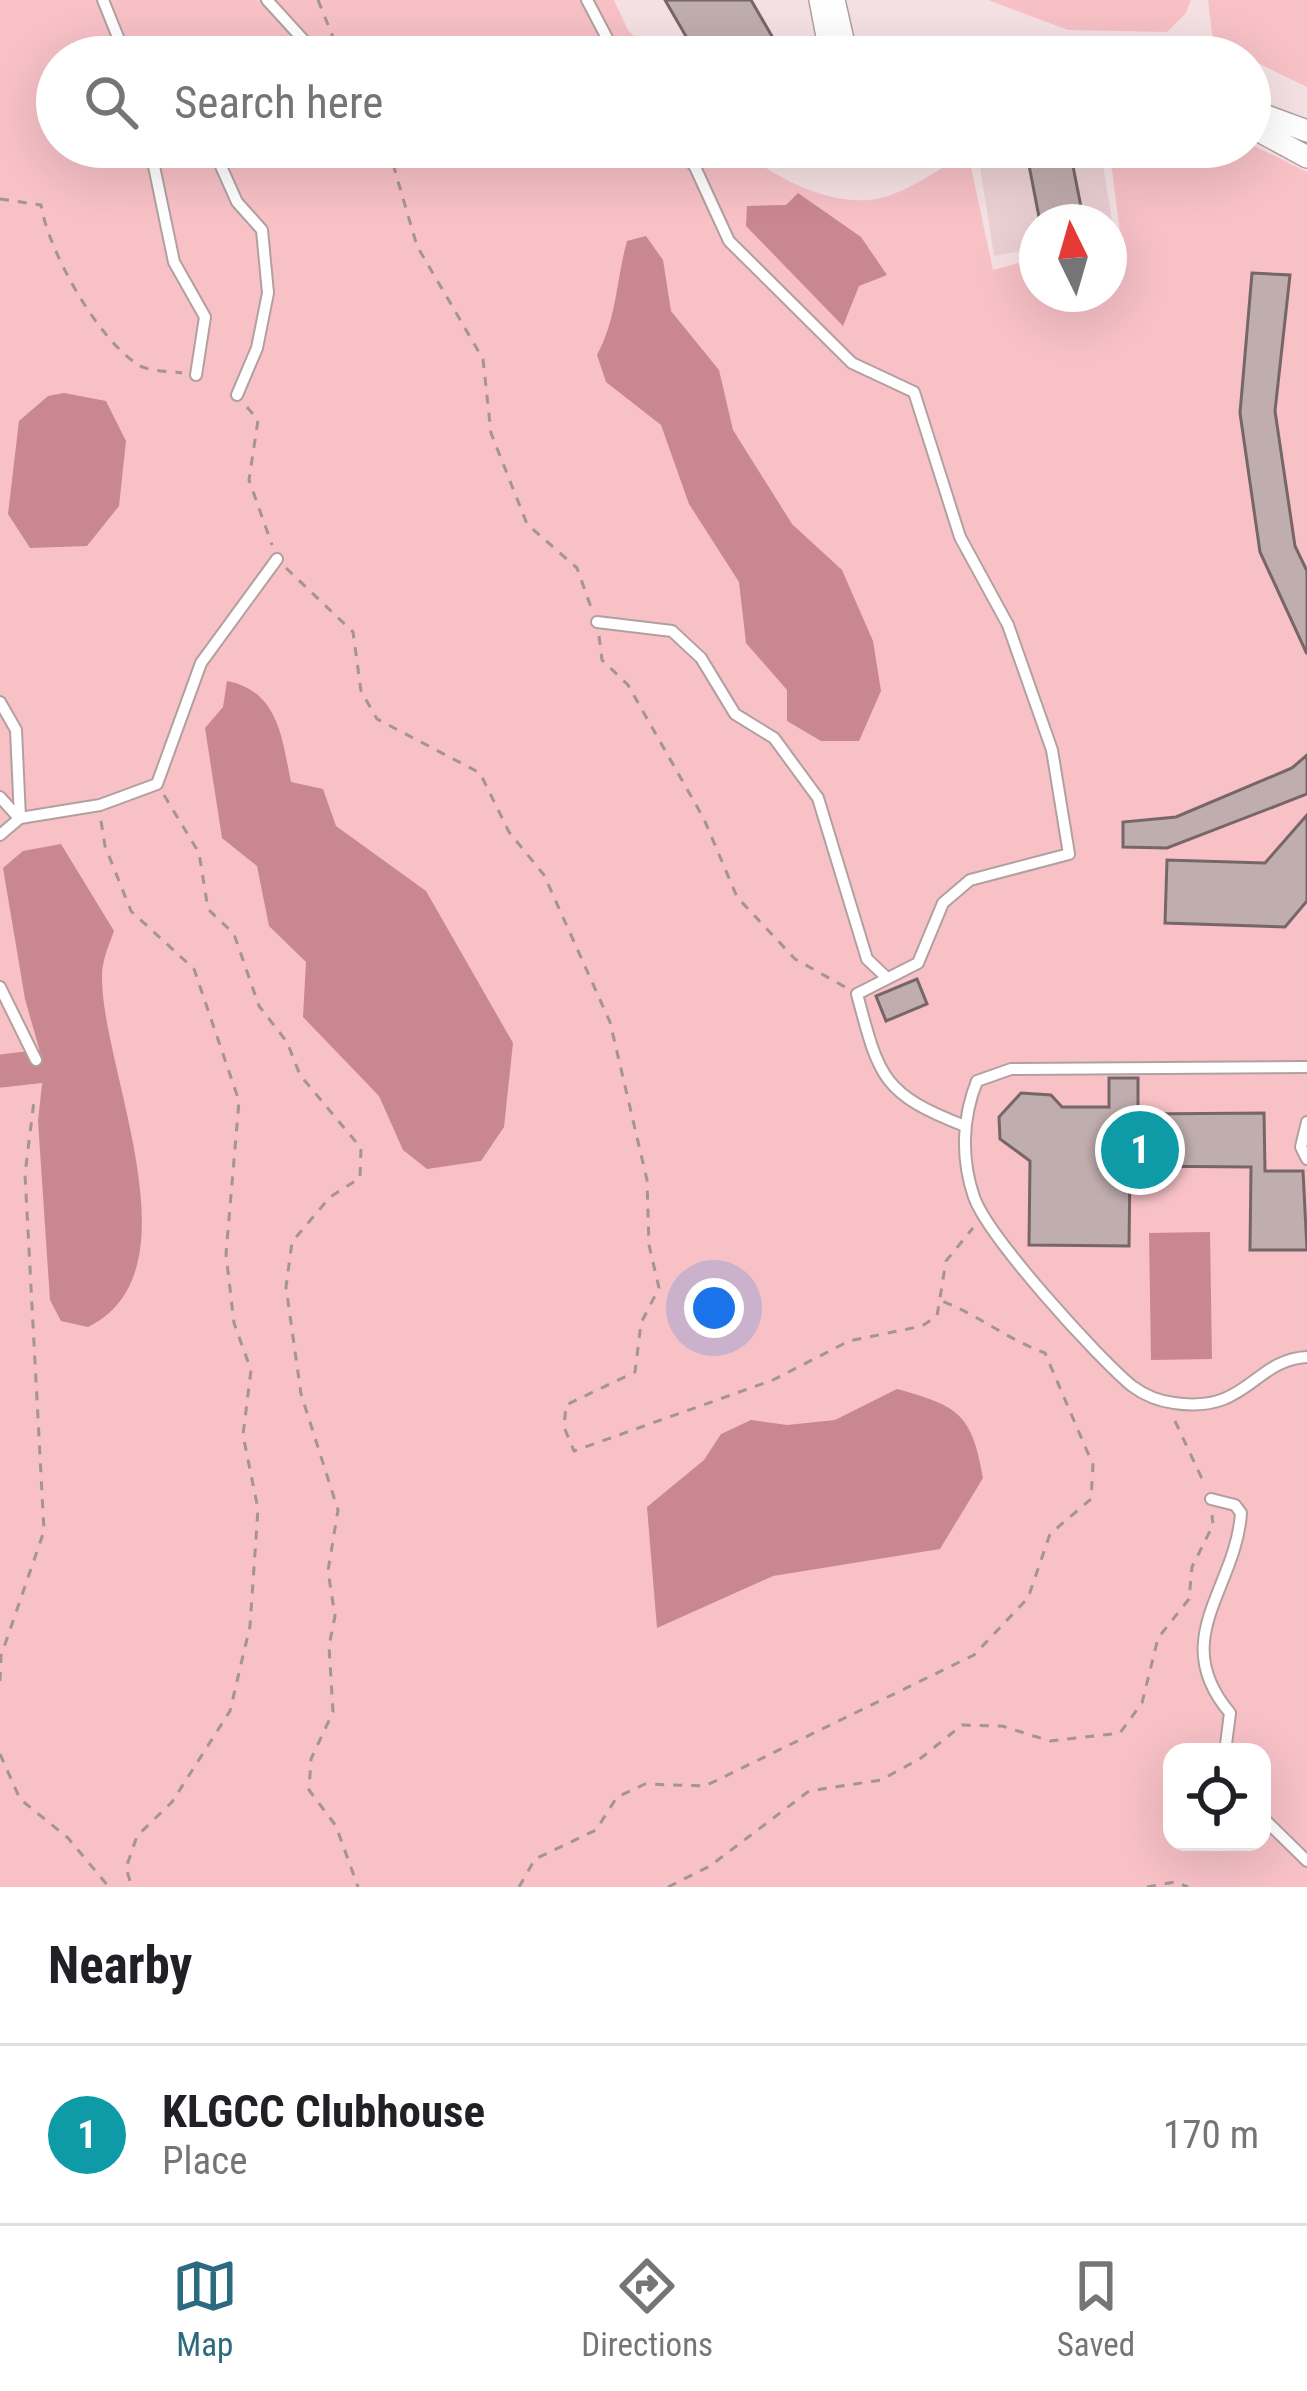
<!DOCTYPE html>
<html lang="en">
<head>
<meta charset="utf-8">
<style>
	:root { --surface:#fff; --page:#f6f6f6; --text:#202124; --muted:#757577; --line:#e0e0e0; --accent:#2b6a7f }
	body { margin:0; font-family:"Roboto Condensed",sans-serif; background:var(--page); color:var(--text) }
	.controls { position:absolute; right:36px; bottom:36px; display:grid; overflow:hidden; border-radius:24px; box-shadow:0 12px 48px #0002 }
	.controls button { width:108px; height:108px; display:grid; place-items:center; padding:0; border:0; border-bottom:3px solid var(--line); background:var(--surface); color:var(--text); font:60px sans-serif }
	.compass { position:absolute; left:1019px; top:204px; width:108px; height:108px; border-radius:50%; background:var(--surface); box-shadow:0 12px 48px #0002; rotate:355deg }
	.you { position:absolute; left:714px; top:1308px; width:42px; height:42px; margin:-30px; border:9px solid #fff; border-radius:50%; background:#1a73e8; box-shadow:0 0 0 18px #1a73e833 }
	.badge { display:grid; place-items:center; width:78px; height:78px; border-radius:50%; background:var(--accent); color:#fff; font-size:39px; font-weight:700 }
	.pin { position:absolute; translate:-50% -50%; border:6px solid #fff; box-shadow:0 3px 12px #0006 }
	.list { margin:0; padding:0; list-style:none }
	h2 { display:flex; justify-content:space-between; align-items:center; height:156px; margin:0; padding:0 48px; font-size:51px }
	h2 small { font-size:39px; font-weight:400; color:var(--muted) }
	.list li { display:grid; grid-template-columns:78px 1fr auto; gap:36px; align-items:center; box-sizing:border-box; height:180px; padding:0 48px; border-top:3px solid var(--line) }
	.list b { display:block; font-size:45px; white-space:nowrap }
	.list p { margin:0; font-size:39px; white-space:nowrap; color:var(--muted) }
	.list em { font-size:39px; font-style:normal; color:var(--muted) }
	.icon { flex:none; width:66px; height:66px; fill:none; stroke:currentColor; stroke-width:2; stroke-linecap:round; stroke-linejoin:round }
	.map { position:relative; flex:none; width:1307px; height:1887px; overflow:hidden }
	.search { position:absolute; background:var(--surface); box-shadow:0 12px 48px #0002; left:36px; right:36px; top:36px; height:132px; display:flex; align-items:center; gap:30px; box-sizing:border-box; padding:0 42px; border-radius:66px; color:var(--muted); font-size:45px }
	.sheet { height:336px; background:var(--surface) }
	nav { display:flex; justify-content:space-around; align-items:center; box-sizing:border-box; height:168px; border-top:3px solid var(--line); background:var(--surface); font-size:33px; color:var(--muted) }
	nav a { display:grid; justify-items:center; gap:6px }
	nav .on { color:var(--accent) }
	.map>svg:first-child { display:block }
	.built { fill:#ebd0d2 }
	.green { fill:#f7c1c6; fill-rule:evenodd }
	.water { fill:#c9888f }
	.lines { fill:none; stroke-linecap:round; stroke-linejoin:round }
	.river { stroke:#c9888f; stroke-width:33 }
	.building { fill:#c0adae; stroke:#776667; stroke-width:3 }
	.lane-casing { stroke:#b2a0a1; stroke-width:14 }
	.street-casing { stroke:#b2a0a1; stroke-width:24 }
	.path { stroke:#a49496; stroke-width:3; stroke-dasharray:9 9; stroke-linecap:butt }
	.lane { stroke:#fff; stroke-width:10 }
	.street { stroke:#fff; stroke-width:21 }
</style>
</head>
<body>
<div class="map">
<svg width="1307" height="1887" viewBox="0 0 1307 1887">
	<rect width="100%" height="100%" fill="#f5e1e3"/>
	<path class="built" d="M977,147H1100L1114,233L1109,234V222H1037V248L994,256Z"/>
	<g class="green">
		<path d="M0,0H614L628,30L654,57H57V147H741C770,178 833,207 876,199C906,194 941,167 968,153L993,270L1037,258V294H1109V236L1120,232L1109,147L1250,144L1307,172V1887H0ZM1172,1752H1262V1842H1172Z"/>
		<path d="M988,0H1191L1186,13L1167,32L1068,30Z"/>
		<path d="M1208,0H1307V87L1213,41Z"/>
	</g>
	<g class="water">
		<path d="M798,193L861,237L887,275L859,286L843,326L746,226L747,206L786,205Z"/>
		<path d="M646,236L663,260L671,311L719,370L733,430L792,524L842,570L873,641L881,691L859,741H821L787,721V690L746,643L739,582L689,504L661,425L606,382L597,355C617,318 616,281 627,241Z"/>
		<path d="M64,393L106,401L126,441L119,506L87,546L30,548L8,514L19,421L48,396Z"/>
		<path d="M227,681C279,691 282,739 291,782L323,789L336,826L426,891L513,1043L504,1127L481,1161L427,1169L403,1150L379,1096L303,1017L306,962L269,926L257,866L222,838L205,728L223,707Z"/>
		<path d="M61,844L114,931C109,945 102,960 102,976C101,1069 201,1272 88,1327L61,1321L50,1300L38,1121L44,1066L25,999L3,868L23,851Z"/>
		<path d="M1210,1232L1212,1359L1151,1360L1149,1233Z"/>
		<path d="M897,1389C958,1406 972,1413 983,1478L940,1549L773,1576L657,1628L647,1507L704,1460L721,1434L751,1420L787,1425L835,1420Z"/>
	</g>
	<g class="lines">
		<path class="river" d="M0,1071L44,1066"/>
	</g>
	<g class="building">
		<path d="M665,0H751L784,57H698Z"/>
		<path d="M1070,151L1084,222H1040L1028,160Z"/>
		<path d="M1252,273L1290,275L1275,411L1295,546L1307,571V654L1260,552L1240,413Z"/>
		<path d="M1307,755V794L1167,848L1123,847V822L1176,817L1292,768Z"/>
		<path d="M1307,815V901L1285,927L1165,923L1167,860L1265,863Z"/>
		<path d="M917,979L927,1004L886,1021L876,996Z"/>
		<path d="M1109,1078H1138V1114L1264,1113L1265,1171H1303L1307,1250H1250L1251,1167L1130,1166L1129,1246L1029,1245L1030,1161L1000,1139L999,1117L1021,1093L1051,1095L1062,1107H1109Z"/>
	</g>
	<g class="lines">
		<defs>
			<g id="lane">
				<path d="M103,0L126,57"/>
				<path d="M267,0L319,57"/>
				<path d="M587,0L617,57"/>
				<path d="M1023,44L1024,57"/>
				<path d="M150,147L174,262L205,317L196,375"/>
				<path d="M230,147L220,164L237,202L262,230L268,293L257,348L237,395"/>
				<path d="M680,147L695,167L729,241L852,363L914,392L960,537L1008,625L1052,750L1069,854L970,880L943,903L918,963L857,994C879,1077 882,1094 965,1126"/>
				<path d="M597,622L672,631L701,658L735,714L774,738L818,798L867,959L886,977"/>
				<path d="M0,702L16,730L20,818"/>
				<path d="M0,797L18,817"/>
				<path d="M0,835L20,818L100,805L157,784L201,663L277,559"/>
				<path d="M0,987L36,1060"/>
				<path d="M1307,1067L1011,1069L977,1081C962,1118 961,1159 974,1197C988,1237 1097,1357 1132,1386C1144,1395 1159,1401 1174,1403C1248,1414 1253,1360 1307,1357"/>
				<path d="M1307,1122L1301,1147L1307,1159"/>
				<path d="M1211,1499L1235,1505L1241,1513C1236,1589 1167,1639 1230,1713L1225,1752"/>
				<path d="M1262,1817L1307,1861"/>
			</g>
			<g id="street">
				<path d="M820,0L831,57"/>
				<path d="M834,0L847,57"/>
				<path d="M1250,110L1307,131"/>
				<path d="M1250,126L1307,157"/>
			</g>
		</defs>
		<use href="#lane" class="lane-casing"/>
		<use href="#street" class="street-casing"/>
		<g class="path">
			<path d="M318,0L341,57"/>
			<path d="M388,147L417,246L483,359L491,433L527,524L577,568L592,610"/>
			<path d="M0,199L41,205C48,250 97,338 137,364C148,372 169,371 182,373"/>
			<path d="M247,407L258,420L249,480L272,545"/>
			<path d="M286,568L353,632L361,691L377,719L480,773L509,832L544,875L610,1022L647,1180L649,1245L659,1288L641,1323L635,1372L566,1405L564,1427L574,1451L773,1380L849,1341L922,1326L937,1316L946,1261L973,1228"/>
			<path d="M599,636L602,660L628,685L704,819L737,897L795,959L845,987"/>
			<path d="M164,795L199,853L208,909L234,934L259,1006L287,1042L300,1075L361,1148L360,1178L330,1197L292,1242L286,1287L301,1394L338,1510L328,1571L335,1616L329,1646L333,1712L311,1759L309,1790L336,1826L358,1887"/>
			<path d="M101,821L105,846L131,911L194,969L239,1101L226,1254L234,1323L251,1370L243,1435L258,1509L250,1626L230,1711L172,1802L137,1836L126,1868L132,1887"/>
			<path d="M1175,1421L1204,1483"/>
			<path d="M0,1681L1,1656L44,1531L25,1174L34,1101"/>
			<path d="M0,1754L20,1799L68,1838L109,1887"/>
			<path d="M519,1887L535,1859L596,1830L617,1797L645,1784L705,1786L974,1655L1028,1598L1050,1534L1091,1499L1093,1465L1045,1353C1007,1339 980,1316 942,1301"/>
			<path d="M668,1887L710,1866L809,1791L881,1780L921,1758L962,1725L1002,1726L1050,1741L1120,1733L1142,1703L1158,1638L1189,1599L1192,1567L1213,1525L1212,1515"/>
			<path d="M1147,1887L1175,1882L1188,1887"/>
		</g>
		<use href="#lane" class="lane"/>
		<use href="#street" class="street"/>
	</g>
</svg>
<div class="controls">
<button><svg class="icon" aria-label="locate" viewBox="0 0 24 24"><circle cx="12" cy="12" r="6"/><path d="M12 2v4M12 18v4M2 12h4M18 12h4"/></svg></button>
</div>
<svg class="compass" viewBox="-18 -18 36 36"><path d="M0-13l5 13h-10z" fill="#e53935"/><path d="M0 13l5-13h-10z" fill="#757577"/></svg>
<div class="you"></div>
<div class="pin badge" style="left:1140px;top:1150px;background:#0f9aa8">1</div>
<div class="search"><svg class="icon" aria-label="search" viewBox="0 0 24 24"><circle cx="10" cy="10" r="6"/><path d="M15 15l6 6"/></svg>Search here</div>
</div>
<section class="sheet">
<h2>Nearby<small></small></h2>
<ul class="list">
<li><span class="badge" style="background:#0f9aa8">1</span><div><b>KLGCC Clubhouse</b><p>Place</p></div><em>170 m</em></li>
</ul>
</section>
<nav>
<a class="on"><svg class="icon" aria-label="map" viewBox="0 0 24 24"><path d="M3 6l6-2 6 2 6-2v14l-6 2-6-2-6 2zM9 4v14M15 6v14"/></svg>Map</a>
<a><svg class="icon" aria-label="directions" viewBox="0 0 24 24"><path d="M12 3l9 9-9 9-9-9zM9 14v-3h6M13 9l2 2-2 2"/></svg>Directions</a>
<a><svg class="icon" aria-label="saved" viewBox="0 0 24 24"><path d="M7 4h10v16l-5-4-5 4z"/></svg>Saved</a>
</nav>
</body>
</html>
